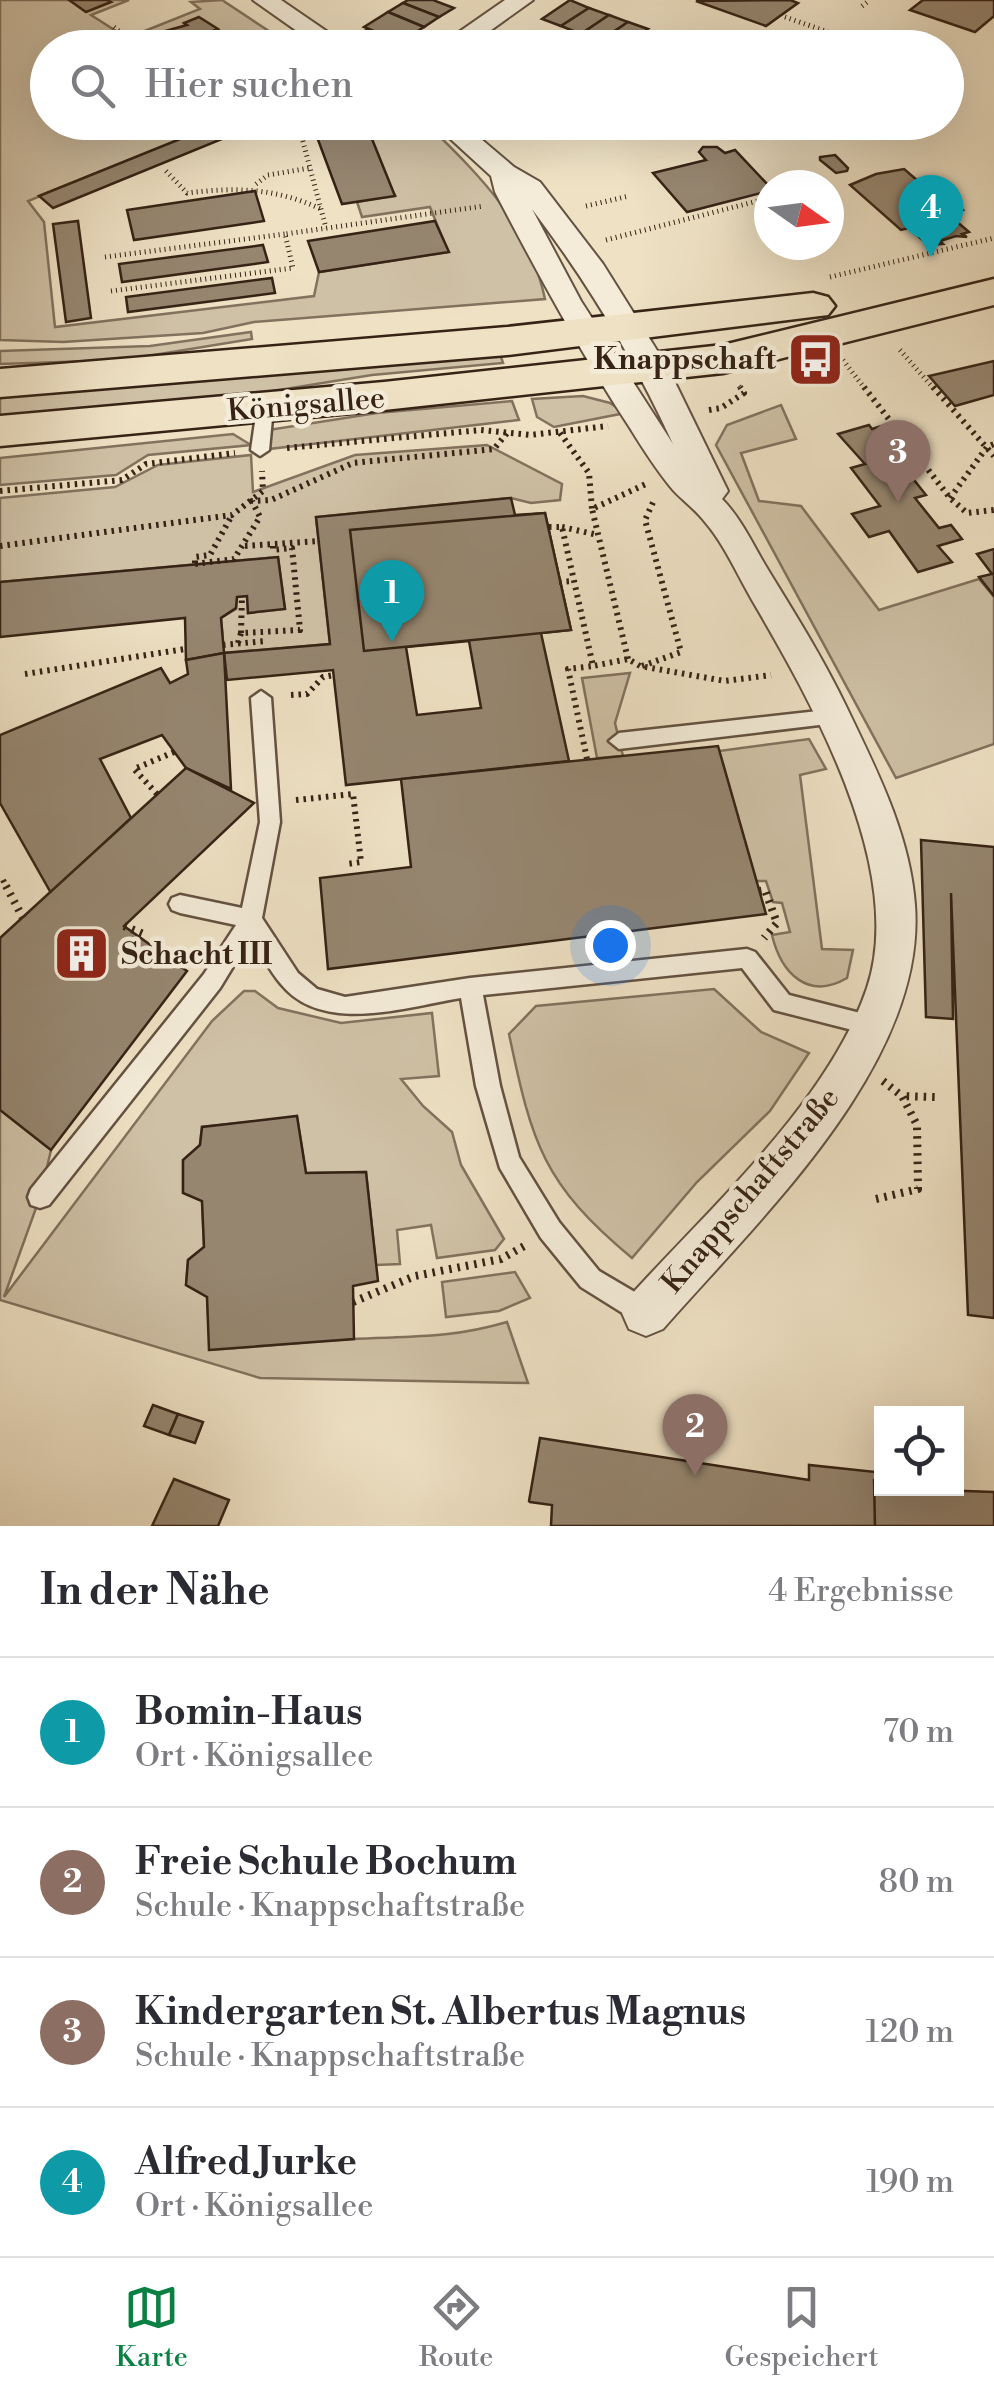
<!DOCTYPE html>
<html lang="de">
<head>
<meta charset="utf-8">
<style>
	:root { --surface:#fff; --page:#f7f7f7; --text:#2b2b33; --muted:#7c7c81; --line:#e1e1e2; --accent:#0b8043 }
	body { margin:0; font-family:"Libre Bodoni",serif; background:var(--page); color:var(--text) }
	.controls { position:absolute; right:30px; bottom:30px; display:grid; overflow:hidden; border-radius:0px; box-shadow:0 10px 40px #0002 }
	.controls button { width:90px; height:90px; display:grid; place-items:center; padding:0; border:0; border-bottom:2px solid var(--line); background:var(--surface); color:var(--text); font:50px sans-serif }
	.compass { position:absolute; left:754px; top:170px; width:90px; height:90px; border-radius:50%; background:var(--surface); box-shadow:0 10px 40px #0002; rotate:104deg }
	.you { position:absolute; left:610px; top:945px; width:35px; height:35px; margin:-25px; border:8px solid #fff; border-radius:50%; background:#1a73e8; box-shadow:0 0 0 15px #1a73e833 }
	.badge { display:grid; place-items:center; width:65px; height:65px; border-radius:50%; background:var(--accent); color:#fff; font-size:32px; font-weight:700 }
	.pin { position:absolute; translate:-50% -82px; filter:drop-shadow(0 2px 5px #0008) }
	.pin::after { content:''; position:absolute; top:52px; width:35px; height:30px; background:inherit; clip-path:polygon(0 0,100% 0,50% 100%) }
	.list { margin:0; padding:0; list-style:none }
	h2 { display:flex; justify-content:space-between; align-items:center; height:130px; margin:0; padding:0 40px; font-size:42px }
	h2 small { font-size:32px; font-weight:400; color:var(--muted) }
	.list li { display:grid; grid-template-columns:65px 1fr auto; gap:30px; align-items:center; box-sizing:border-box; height:150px; padding:0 40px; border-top:2px solid var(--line) }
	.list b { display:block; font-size:38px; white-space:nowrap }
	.list p { margin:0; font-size:32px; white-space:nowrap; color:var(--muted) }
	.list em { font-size:32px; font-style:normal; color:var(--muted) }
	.icon { flex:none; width:55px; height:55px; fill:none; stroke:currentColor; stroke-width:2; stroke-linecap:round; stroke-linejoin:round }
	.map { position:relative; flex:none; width:994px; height:1526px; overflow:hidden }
	.search { position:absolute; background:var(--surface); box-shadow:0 10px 40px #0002; left:30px; right:30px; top:30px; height:110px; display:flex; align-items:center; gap:25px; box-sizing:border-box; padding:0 35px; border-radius:55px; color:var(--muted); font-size:38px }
	.sheet { height:730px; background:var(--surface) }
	nav { display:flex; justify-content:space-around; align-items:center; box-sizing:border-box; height:140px; border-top:2px solid var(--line); background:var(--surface); font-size:28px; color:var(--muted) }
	nav a { display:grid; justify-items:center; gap:5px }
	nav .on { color:var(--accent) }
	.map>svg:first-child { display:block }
	.green { fill:#cfc1a6; stroke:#82725e; stroke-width:2.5 }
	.building { fill:#968670; stroke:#362315; stroke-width:2.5; fill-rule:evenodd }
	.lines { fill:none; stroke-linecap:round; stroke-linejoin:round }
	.lane-casing { stroke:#645241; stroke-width:5 }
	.street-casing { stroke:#645241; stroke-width:4 }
	.primary-casing { stroke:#362315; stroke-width:5 }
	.path-far2 { stroke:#362315; stroke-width:5; stroke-dasharray:1 4; stroke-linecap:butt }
	.path-far1 { stroke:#362315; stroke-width:6; stroke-dasharray:2.5 5; stroke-linecap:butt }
	.path { stroke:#362315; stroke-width:8; stroke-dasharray:2.5 6; stroke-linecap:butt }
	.lane { fill:#f4ecd9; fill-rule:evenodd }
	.street { fill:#f4ecd9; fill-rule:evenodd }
	.primary { fill:#eee1c4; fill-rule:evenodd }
	.labels { text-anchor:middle; stroke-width:9; stroke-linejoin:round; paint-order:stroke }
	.poi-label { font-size:30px; font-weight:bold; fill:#362315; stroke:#f4ecd9; text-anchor:end }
	.street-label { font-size:30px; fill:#362315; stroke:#f4ecd9 }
</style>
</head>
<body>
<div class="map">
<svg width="994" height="1526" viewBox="0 0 994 1526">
	<rect width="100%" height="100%" fill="#eee1c4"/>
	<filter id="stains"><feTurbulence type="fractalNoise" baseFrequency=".002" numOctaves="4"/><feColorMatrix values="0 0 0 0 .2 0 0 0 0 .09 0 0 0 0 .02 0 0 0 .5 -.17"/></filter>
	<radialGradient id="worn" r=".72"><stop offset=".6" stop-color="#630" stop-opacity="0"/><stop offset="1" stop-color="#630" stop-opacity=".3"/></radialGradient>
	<g class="green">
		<path d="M0,0H129L91,15L127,38L200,9L191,2L222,0L293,47L48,48V122L222,123L28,201L44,222L55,327L314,296L319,272L448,252L430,207L362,217L357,202L395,195L351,123H426C479,175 529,223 545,299L254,322L203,333L63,342L0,340Z"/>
		<path d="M251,332L252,339L123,360L0,364V351L150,346Z"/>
		<path d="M500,354L503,363L372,375L223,399L0,419V397Z"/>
		<path d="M583,396L610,403L625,413L554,427L537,417L532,399Z"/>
		<path d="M512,401L519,420L260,450L262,431L377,413Z"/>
		<path d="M781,405L796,439L741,453L759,501L801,506L879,610L979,579L994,597V744L896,778L716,445L727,425Z"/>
		<path d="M233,434L251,445L148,455L116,475L0,485V458Z"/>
		<path d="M487,445L562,484L560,500L531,503L511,498L316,517L330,644L224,653L221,618L236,609L237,597L247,596L248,613L285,609L278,557L0,582V498L115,487L158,465L251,455L253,492L355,455Z"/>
		<path d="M630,673L615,723L623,756L597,758L582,678Z"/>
		<path d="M809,739L826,769L800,775L822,949L853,950L847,978C808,1001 781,973 772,935L790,932L782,903L773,902L766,881H756L719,751Z"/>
		<path d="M714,989L761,1032L809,1053L770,1111L697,1182L632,1258C543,1184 532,1144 509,1034L536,1006Z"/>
		<path d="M244,991H255L278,1008L341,1023L432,1013L439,1076L401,1079L423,1106L452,1132L461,1165L504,1239L495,1250L437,1258L431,1225L397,1230L400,1264L376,1265L366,1172L306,1173L297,1117L202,1127L200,1145L183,1160V1193L202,1201L204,1247L188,1260L186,1285L207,1297L210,1350C257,1347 304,1342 351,1339C410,1336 449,1339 507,1322L528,1383L260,1378L0,1300V1110L51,1150L40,1197L4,1297L212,1021Z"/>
		<path d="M515,1272L530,1298L499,1311L446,1317L442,1282Z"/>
	</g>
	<g class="building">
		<path d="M69,0H107L111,2L86,12Z"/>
		<path d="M408,0H433L454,8L439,17L403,3Z"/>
		<path d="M570,0L589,8L561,26L542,19Z"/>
		<path d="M790,0L798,3L766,26L696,1Z"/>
		<path d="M923,0H994V16L975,32L910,10Z"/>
		<path d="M403,3L439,17L424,27L388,12Z"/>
		<path d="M589,8L609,15L581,34L561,26Z"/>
		<path d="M388,12L424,27L400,42L364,27Z"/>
		<path d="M609,15L628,22L600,41L581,34Z"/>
		<path d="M199,17L218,29L176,46L158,33L187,25L184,23Z"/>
		<path d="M628,22L648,29L621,48L600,41Z"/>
		<path d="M368,29L395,40L376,48L357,36Z"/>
		<path d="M646,31L665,38L652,48H621Z"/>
		<path d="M222,122H233L244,130L53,208L39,196Z"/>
		<path d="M368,129L395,196L342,204L317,137Z"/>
		<path d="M703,147H717L725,153L735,150L769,186V191L687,212L653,173L706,160L699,152Z"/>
		<path d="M835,155L848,168L847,171L836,173L820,160V157Z"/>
		<path d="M904,169L939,199L947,196L963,210L949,215L969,232L962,234L967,237L956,236L940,241L943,244L928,245L909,228L901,230L850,185L876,174Z"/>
		<path d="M255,191L264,221L134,240L127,210Z"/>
		<path d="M78,221L91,318L66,322L53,224Z"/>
		<path d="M435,221L449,252L319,272L308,241Z"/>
		<path d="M263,245L268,262L122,282L119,264Z"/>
		<path d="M272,278L275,293L128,312L126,297Z"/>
		<path d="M994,361V395L955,406L929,376Z"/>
		<path d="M869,425L872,429L885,425L908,453L895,456L926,495L915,498L939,528L951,525L962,539L938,546L952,562L918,572L889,531L869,537L852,514L880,506L851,468L865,464L838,434Z"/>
		<path d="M511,498L515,515L545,513L571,630L541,633L569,761L346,785L333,670L227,680L224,653L330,644L316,517ZM469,641L481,708L417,715L406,647Z"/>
		<path d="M545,513L571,630L364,651L350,530Z"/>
		<path d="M994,549V596L979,577L992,574L977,554Z"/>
		<path d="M278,557L285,609L248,613L247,596L237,597L236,608L221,618L224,653L186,660L185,618L0,637V582Z"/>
		<path d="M224,653L231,789L186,768L162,735L100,759L131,818L51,893L0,803V735L161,668L170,683L188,674L186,660Z"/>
		<path d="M718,746L766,914L328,969L320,878L411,867L401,779Z"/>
		<path d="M186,768L254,803L124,926L187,971L51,1150L0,1110V938Z"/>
		<path d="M921,840L994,847V1318L968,1315L951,893L953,1019L926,1017Z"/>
		<path d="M297,1116L306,1173L366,1172L378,1281L353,1286L354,1339L209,1350L207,1297L186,1285L188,1260L204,1247L202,1201L183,1193V1160L200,1145L202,1127Z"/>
		<path d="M153,1405L178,1414L169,1435L144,1426Z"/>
		<path d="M178,1414L203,1422L195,1443L169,1435Z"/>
		<path d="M540,1438L809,1480V1465L876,1472L875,1526H551L552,1505L530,1502L529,1501Z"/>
		<path d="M174,1479L229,1500L218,1526H152Z"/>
		<path d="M874,1480H882V1488L994,1492V1526H875Z"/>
	</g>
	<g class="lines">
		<defs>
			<g id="lane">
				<path d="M265,403L273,408L269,450L260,456L251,450L257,408Z"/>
				<path d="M261,691L271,698L280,822L262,918L298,973L317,989L345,997L470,978L747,949L755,952L789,995L880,1018L883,1025L880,1032L872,1035L774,1010L742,968L483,995L500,1086L519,1157L559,1222L599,1271L655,1304L659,1313L655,1322L646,1325L637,1322L581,1287L541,1238L500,1168L476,1086L461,998C406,1007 322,1035 281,984C269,970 261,953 251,937L220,988L49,1205L40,1208L31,1205L28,1197L31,1189L204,974L236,925L180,913L172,910L169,904L172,898L180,895L242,908L260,822L251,698Z"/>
				<path d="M836,709L846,716L836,723L619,749L609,741L619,733Z"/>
			</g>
			<g id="street">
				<path d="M253,0H281L351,48H321Z"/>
				<path d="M505,0H533L466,48H436Z"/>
				<path d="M432,122H461L514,167L540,182L603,264L668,368L728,491L722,499C741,518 753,545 767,568C795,614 823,658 846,706C876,769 910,834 915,905C927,1063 759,1219 663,1329L646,1336L629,1329L622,1313L629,1297C709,1209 829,1101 867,988C907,869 810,699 752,600C737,574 724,544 705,522C696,510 683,501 673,490C657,471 643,449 630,428C580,352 537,272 495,192L491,176ZM532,209C588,283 634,359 673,444L581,301Z"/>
			</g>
			<g id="primary">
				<path d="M994,279V305L723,373L384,410L0,446V416L384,382L723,345Z"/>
				<path d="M813,293L828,297L835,306L828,315L507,355L0,397V369L507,327Z"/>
			</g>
		</defs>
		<use href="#lane" class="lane-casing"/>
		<use href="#street" class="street-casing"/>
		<use href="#primary" class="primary-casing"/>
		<g class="path-far2">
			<path d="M862,6L870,0"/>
			<path d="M785,17L828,32"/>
			<path d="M114,27L140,48"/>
			<path d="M259,122L267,129"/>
			<path d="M287,122L302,138L326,228"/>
			<path d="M166,171L187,193C237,187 275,188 321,209"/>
			<path d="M256,184L268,175L310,168"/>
			<path d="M586,206L629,196"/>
			<path d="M606,240L769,198"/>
			<path d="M105,257L285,234"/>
			<path d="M830,277L994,238"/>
			<path d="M111,291L293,268L285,234L484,206"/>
			<path d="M900,350L935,390"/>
			<path d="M843,360L866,390"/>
			<path d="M739,386L742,390"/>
		</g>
		<g class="path-far1">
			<path d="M864,387L950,498L967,513L994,510"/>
			<path d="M933,387L994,456"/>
			<path d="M709,410L721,408L744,393L740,387"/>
			<path d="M560,433L589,473L592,509"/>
			<path d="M287,448L481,430L530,435L608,426"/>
			<path d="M0,491L122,480L146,464L235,453"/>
			<path d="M950,498L987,447L994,444"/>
			<path d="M549,527H562L593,666L628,659L640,666L725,681L771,675"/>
			<path d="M562,527L598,535"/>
			<path d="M0,546L232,515L263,491L262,471"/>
			<path d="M245,546L318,541"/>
			<path d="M195,563V557L210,555L232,515"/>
			<path d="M195,564L234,559L260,517L252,501L271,500L353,463L494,449L507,433"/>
			<path d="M559,582L574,581"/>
			<path d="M241,633L242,596"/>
			<path d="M238,643L241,633L300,630L292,548L273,550V544"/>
			<path d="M223,645L265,641"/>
			<path d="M628,659L592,509L646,484"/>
			<path d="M642,666L681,652L645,520L655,498"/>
			<path d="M25,674L185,649"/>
			<path d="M291,695L307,694L323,677L334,675"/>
			<path d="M587,759L568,669L593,666"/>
			<path d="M157,794L134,769L174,752"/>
			<path d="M296,800L353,794L361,862L347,864"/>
			<path d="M3,880L7,888"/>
		</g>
		<g class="path">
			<path d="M6,886L23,918"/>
			<path d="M759,891L765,890L777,923L764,938"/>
			<path d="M124,926L146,935"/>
			<path d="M883,1081L902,1096"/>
			<path d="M876,1199L918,1189L917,1125L902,1096L935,1097"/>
			<path d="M353,1302L415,1276L501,1259L526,1245"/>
		</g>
		<use href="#lane" class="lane"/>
		<use href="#street" class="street"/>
		<use href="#primary" class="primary"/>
	</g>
	<defs>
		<symbol id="bus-square" viewBox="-11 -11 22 22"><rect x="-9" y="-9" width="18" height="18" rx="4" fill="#8f2418" stroke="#f4ecd9"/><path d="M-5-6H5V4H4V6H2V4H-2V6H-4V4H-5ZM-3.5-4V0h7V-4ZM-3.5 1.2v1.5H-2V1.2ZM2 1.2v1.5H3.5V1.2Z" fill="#fff"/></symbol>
		<symbol id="building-square" viewBox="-11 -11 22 22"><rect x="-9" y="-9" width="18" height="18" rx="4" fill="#8f2418" stroke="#f4ecd9"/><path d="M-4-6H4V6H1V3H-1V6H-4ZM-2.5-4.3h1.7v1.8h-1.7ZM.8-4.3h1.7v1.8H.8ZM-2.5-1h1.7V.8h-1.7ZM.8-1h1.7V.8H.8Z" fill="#fff"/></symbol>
	</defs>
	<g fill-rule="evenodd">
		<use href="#bus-square" x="784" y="328" width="63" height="63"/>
		<use href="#building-square" x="50" y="922" width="63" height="63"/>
	</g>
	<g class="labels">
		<g class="poi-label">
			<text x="776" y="369">Knappschaft</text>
			<text x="121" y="964" text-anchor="start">Schacht III</text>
		</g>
		<g class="street-label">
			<text transform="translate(306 404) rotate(-5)" y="10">Königsallee</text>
			<text transform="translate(750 1190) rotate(-50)" y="10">Knappschaftstraße</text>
		</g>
	</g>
	<rect width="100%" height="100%" filter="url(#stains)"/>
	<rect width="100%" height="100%" fill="url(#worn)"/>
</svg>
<div class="controls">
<button><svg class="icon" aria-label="locate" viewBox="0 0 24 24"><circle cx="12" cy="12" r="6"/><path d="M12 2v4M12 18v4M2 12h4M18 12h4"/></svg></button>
</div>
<svg class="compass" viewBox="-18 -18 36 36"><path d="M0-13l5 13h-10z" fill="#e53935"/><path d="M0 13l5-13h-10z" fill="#7c7c81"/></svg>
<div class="you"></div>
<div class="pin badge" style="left:392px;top:642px;background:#0f9aa8">1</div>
<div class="pin badge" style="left:695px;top:1476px;background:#8d6e63">2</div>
<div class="pin badge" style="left:898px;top:502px;background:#8d6e63">3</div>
<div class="pin badge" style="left:931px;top:257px;background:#0f9aa8">4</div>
<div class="search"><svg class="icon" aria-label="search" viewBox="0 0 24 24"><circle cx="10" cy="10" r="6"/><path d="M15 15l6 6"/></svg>Hier suchen</div>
</div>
<section class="sheet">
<h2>In der Nähe<small>4 Ergebnisse</small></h2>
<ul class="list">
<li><span class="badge" style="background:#0f9aa8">1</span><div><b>Bomin-Haus</b><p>Ort · Königsallee</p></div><em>70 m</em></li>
<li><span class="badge" style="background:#8d6e63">2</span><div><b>Freie Schule Bochum</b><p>Schule · Knappschaftstraße</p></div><em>80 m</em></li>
<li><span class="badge" style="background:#8d6e63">3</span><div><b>Kindergarten St. Albertus Magnus</b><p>Schule · Knappschaftstraße</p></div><em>120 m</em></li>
<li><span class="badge" style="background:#0f9aa8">4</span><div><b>Alfred Jurke</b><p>Ort · Königsallee</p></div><em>190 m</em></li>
</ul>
</section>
<nav>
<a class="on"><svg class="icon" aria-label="map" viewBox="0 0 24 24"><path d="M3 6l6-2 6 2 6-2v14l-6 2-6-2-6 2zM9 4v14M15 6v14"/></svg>Karte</a>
<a><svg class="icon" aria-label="directions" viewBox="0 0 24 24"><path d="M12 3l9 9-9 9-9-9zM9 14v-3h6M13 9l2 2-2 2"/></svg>Route</a>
<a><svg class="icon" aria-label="saved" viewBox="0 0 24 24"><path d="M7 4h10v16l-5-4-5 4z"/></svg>Gespeichert</a>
</nav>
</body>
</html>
